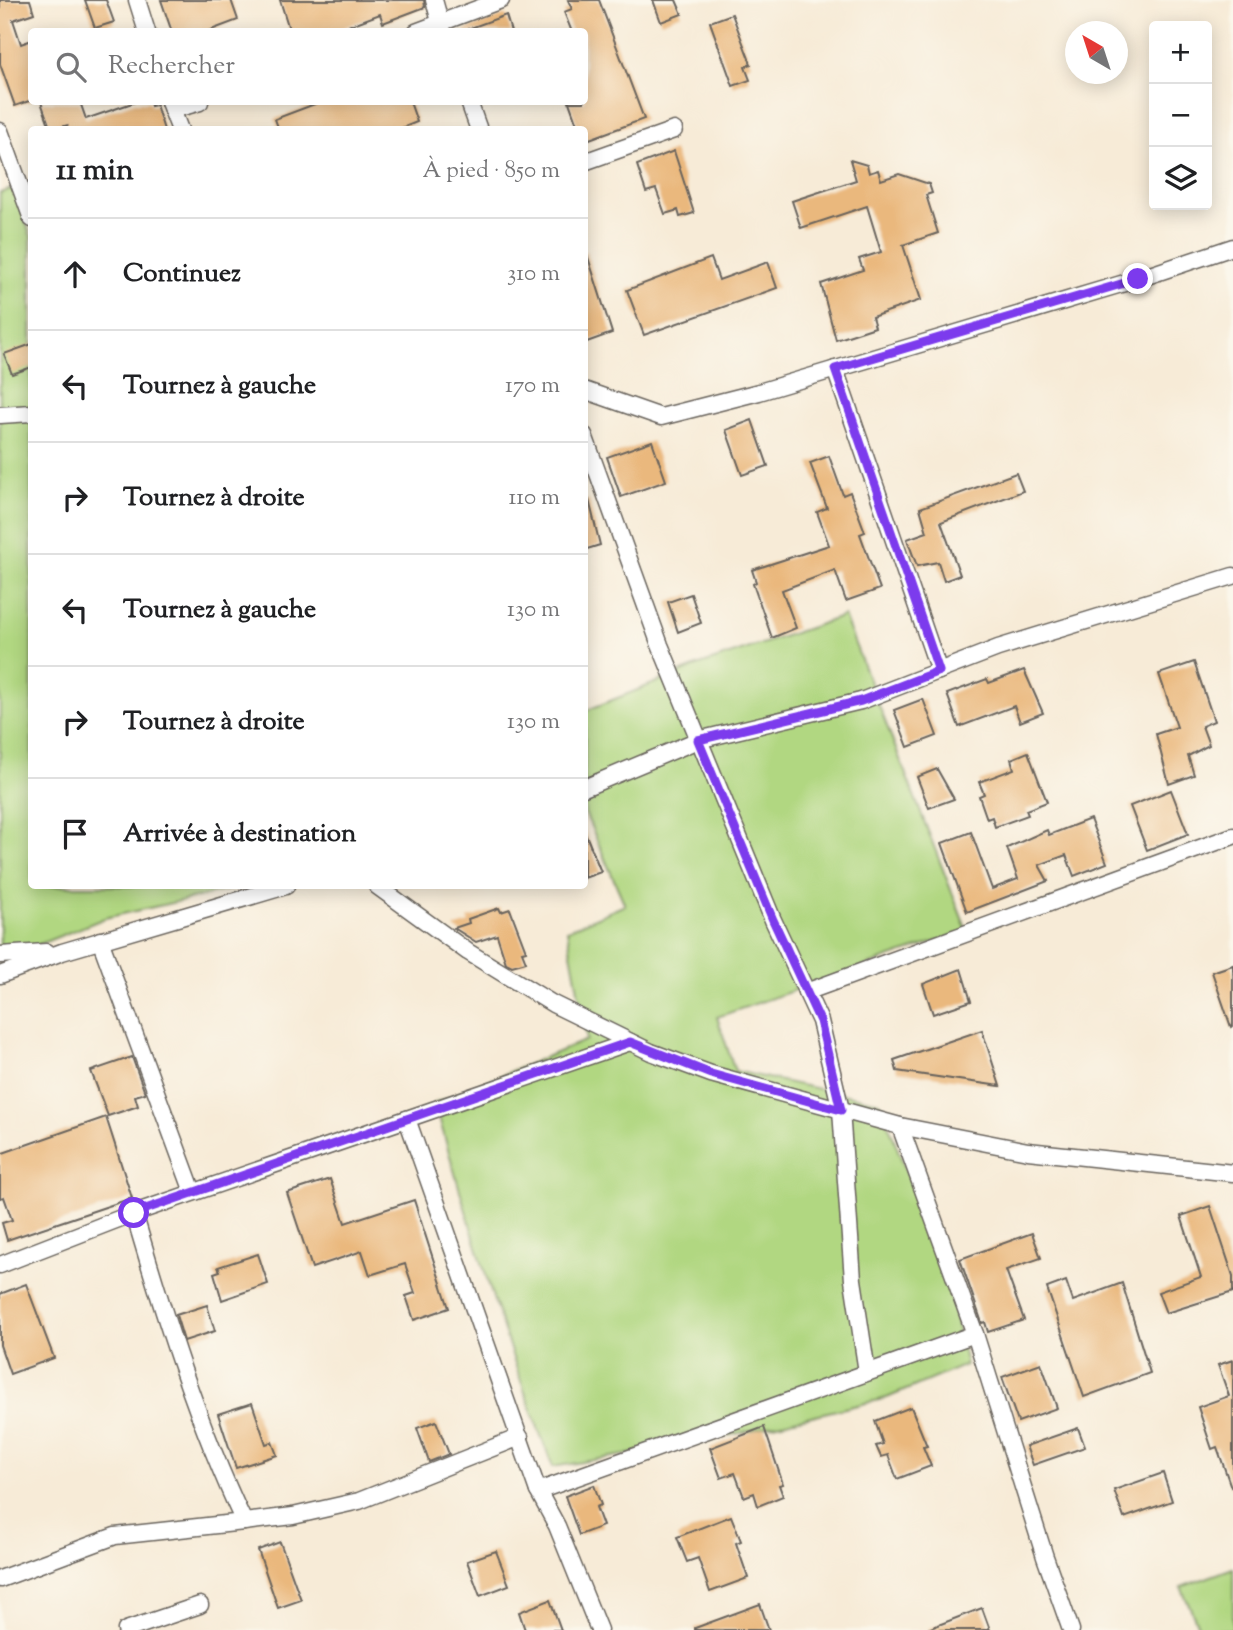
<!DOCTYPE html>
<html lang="fr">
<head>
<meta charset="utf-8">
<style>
	:root { --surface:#fff; --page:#f6f6f6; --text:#202124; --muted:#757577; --line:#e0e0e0 }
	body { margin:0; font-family:"Sorts Mill Goudy",serif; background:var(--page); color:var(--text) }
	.controls { position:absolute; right:21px; top:21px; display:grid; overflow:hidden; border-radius:7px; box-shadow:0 4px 18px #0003 }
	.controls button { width:63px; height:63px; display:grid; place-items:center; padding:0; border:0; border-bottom:2px solid var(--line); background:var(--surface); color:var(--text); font:35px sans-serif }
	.compass { position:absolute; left:1065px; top:21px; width:63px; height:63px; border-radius:50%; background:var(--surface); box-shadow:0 4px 18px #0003; rotate:321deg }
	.stop { position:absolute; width:21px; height:21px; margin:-16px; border:5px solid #7c3aed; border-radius:50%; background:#fff }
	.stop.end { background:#7c3aed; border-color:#fff; box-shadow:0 2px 7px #0008 }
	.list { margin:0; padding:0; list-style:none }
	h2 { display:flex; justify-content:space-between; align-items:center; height:91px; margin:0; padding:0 28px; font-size:30px }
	h2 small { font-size:23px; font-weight:400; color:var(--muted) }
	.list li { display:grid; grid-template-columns:46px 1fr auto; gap:21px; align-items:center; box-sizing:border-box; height:112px; padding:0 28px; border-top:2px solid var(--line) }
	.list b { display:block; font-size:26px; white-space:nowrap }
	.list em { font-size:23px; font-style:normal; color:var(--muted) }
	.icon { flex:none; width:38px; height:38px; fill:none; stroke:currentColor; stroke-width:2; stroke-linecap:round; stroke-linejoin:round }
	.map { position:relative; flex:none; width:1233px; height:1630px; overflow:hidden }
	.search { position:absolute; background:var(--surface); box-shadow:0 4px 18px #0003; left:28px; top:28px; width:560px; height:77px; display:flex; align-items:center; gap:18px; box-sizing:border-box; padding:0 24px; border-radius:7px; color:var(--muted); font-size:26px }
	.panel { position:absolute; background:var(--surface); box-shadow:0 4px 18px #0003; left:28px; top:126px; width:560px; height:763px; border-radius:7px }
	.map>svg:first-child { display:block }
	.green { fill:#b1d781; stroke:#667a4e; stroke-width:2 }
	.building { fill:#eab87d }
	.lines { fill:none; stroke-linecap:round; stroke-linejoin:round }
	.street-casing { stroke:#69645d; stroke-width:19 }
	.street { stroke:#fff; stroke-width:16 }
	.route { stroke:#7c3aed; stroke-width:9 }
</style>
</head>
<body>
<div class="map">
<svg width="1233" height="1630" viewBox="0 0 1233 1630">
	<rect width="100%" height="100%" fill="#fbf7ec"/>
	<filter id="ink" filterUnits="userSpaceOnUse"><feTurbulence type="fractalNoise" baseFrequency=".0143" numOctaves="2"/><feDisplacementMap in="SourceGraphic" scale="14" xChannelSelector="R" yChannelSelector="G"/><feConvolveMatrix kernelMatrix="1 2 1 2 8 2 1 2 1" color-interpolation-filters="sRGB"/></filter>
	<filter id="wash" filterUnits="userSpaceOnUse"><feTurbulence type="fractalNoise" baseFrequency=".00686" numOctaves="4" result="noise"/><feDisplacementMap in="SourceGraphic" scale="28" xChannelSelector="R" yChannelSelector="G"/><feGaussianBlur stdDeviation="1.57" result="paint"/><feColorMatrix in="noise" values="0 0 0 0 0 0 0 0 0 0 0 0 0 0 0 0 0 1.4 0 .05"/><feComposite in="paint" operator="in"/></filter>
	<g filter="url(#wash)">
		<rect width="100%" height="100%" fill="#f7ebd7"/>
		<g class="green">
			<path d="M14,188L31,237L32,886H247L105,918L0,960V193Z"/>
			<path d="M844,616L967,931L717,1017L735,1071L880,1102L947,1280L966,1365L887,1398L702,1442L553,1467C506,1348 469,1226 435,1103L587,1040L567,930L625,905L585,813V711L697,666Z"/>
			<path d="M1233,1568V1630H1200L1181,1587Z"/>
		</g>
		<g id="blocks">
			<g class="building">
				<path d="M0,0H30L34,13L13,20L21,44L32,40V100L15,106L0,64Z"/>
				<path d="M85,0H106L114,22L95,28Z"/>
				<path d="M161,0H231L238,20L206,32H172Z"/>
				<path d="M280,0H424L425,7L383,23L380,14L332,32H290Z"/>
				<path d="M568,0H599L644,119L584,141V130H579L569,102H584V32H572L564,12L572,9Z"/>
				<path d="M653,0H676L682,14L661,22Z"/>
				<path d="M732,14L751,64L745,67L750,80L733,86L710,22Z"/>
				<path d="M506,15L511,32H466L465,30Z"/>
				<path d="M41,102H80L86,119L135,102H150L151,106L156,105L164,130H62L68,125L51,130Z"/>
				<path d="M314,102H410L417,122L397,130H279L275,119L315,104Z"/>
				<path d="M674,151L694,213L680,217L678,210L665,214L656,189L646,192L637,165Z"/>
				<path d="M850,160L867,165L869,173L878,170L881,180L899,174L929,184L932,193L926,195L938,233L903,245L921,300L872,317L875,327L836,340L821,284L863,270L859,259L881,252L867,206L801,228L792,201L856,180Z"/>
				<path d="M586,251L612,333L584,343V252Z"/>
				<path d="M711,258L719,280L768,262L777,288L644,335L627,290Z"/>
				<path d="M32,344V367L12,374L4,354Z"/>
				<path d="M752,420L768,466L742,475L726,430Z"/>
				<path d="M652,441L666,481L621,497L607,457Z"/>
				<path d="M829,456L843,495L850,492L865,532L860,534L880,589L846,601L835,570L782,590L796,628L772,638L753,584L756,582L752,570L829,545L817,512L827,508L810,463Z"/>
				<path d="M1016,473L1023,491L941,522L960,575L944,581L938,562L917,566L907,539L927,532L920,508Z"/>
				<path d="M589,500L600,545L584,550V501Z"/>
				<path d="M691,594L701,623L678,632L668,602Z"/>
				<path d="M1194,662L1214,721L1202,726L1209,745L1188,756L1194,775L1169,784L1156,734L1177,727L1159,674Z"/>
				<path d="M1024,670L1043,713L1020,722L1014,706L959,727L947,694L987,679L989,683Z"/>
				<path d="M923,699L937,736L908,747L894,710Z"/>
				<path d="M1028,752L1047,802L1026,810L1028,815L995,827L992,817L987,819L979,796L984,794L979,782L1014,769L1011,759Z"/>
				<path d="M937,769L954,799L929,808L917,777Z"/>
				<path d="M1171,790L1188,834L1147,850L1130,806Z"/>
				<path d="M1090,819L1107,863L1074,876L1066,855L1039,865L1048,881L967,912L942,843L971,832L992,889L1018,879L1007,848L1047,830L1049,835Z"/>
				<path d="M584,830L601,872L584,878Z"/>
				<path d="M499,908L501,912L510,909L526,951L522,952L526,962L512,966L506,963L497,935L476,942L454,928L469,923L468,919Z"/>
				<path d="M1233,965V1026L1231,1027L1212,972Z"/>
				<path d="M961,969L971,1001L933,1014L923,984Z"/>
				<path d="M982,1030L1000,1086L897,1071L894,1060Z"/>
				<path d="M132,1057L145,1093L135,1096L138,1106L108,1116L91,1071Z"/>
				<path d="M106,1117L132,1198L7,1240L2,1223L12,1220L4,1197L0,1198V1154Z"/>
				<path d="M330,1179L345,1223L414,1200L449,1308L414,1320L406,1296L415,1293L405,1264L370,1275L362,1251L312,1268L287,1193Z"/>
				<path d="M1210,1206L1233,1276V1292L1166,1313L1158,1292L1201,1277L1181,1216Z"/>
				<path d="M1032,1233L1041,1258L1006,1270L1024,1320L988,1332L985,1322L982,1323L960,1259Z"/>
				<path d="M258,1254L268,1284L222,1300L214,1273L220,1271L218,1267Z"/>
				<path d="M1066,1281L1073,1301L1122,1283L1150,1373L1084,1397L1047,1288Z"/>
				<path d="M26,1284L54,1358L10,1374L0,1345V1294Z"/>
				<path d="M207,1305L215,1331L184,1341L176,1315Z"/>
				<path d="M1233,1360V1486L1231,1487L1217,1447L1212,1449L1198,1407L1229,1396L1218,1365Z"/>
				<path d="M1041,1363L1057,1408L1018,1422L1002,1377Z"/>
				<path d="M252,1403L266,1444L272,1442L277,1455L236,1468L218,1414Z"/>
				<path d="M911,1407L927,1446L923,1447L931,1466L897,1479L888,1455L881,1457L876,1446L883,1444L875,1421Z"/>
				<path d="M436,1421L449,1454L429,1462L417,1428Z"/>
				<path d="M764,1427L783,1484L779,1485L783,1496L758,1506L754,1493L744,1497L735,1473L721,1478L710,1448Z"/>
				<path d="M1078,1428L1085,1447L1033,1465L1026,1446Z"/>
				<path d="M1163,1473L1172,1501L1124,1518L1114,1490Z"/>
				<path d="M594,1485L601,1505L596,1507L603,1526L579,1535L565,1496Z"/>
				<path d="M731,1516L741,1541L736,1543L748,1578L710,1592L698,1558L687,1562L677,1537Z"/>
				<path d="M280,1542L301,1600L278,1608L258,1550Z"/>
				<path d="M496,1551L509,1585L480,1596L467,1561Z"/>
				<path d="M550,1600L561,1630H525L519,1612Z"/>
				<path d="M760,1604L769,1630H695V1628Z"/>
				<path d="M982,1608L990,1630H928V1629Z"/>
			</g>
		</g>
	</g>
	<g filter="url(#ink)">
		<use href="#blocks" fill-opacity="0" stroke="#69645d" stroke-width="2"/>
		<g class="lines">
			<defs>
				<g id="street">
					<path d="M137,0L147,32"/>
					<path d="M434,0L443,32"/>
					<path d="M416,32L501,0"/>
					<path d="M169,102L180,130"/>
					<path d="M469,102L479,130"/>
					<path d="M172,110L200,102"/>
					<path d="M0,131L32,219"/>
					<path d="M584,162L674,130"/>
					<path d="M835,369L939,671"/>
					<path d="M584,390L661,417L759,392L1138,279L1233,247"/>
					<path d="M0,415L32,413"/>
					<path d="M584,435L660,645L773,920L820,1021L841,1110L853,1280L867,1372"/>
					<path d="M584,788L698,740L861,701L998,648L1233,576"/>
					<path d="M377,886L468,952L553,1004L651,1052L711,1074L900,1126L1028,1151L1233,1173"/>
					<path d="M100,940L193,1192"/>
					<path d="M0,955L46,952"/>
					<path d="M0,975L62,952L286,886"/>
					<path d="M806,992L1233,836"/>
					<path d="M407,1119L538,1491L557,1526L599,1630"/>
					<path d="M900,1126L975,1334L1045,1557L1071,1630"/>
					<path d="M134,1213C165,1319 197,1422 244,1522L293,1516L359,1501L520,1437"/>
					<path d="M0,1265L134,1213L630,1042"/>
					<path d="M538,1491L975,1334"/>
					<path d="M0,1579L115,1536L244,1522"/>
					<path d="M126,1630L200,1605"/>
				</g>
			</defs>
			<use href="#street" class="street-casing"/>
			<use href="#street" class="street"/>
		</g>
	</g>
	<g class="lines" filter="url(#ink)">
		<path class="route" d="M134,1213L630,1042L711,1074L841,1110L820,1021L773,920L698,740L861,701L939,671L835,369L1138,279"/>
	</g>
</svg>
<div class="controls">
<button>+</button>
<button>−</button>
<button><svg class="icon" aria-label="layers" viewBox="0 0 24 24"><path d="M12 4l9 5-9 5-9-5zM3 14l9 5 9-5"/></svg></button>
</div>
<svg class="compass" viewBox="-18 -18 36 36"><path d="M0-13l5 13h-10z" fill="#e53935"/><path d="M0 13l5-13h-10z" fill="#757577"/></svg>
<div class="stop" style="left:134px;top:1213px"></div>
<div class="stop end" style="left:1138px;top:279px"></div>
<div class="search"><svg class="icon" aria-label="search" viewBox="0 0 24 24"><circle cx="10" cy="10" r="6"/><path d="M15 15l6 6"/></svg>Rechercher</div>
<section class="panel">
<h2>11 min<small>À pied · 850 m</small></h2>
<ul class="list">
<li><svg class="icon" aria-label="ahead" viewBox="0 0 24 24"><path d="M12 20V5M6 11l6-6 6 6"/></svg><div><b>Continuez</b></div><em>310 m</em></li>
<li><svg class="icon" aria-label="left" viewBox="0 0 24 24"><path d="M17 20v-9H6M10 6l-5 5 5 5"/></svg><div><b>Tournez à gauche</b></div><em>170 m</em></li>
<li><svg class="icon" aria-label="right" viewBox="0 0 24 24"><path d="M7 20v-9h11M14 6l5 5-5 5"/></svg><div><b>Tournez à droite</b></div><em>110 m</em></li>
<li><svg class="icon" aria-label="left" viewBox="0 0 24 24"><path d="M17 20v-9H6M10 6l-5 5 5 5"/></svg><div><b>Tournez à gauche</b></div><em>130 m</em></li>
<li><svg class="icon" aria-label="right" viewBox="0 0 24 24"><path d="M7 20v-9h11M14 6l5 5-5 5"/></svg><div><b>Tournez à droite</b></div><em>130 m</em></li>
<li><svg class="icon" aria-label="arrive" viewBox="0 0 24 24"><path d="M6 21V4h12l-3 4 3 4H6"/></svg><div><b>Arrivée à destination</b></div></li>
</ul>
</section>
</div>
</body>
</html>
